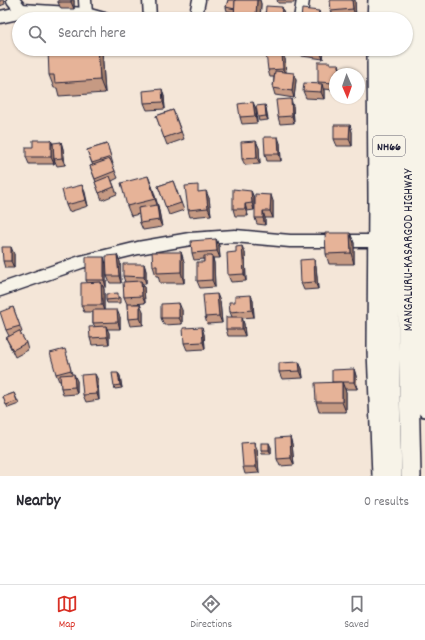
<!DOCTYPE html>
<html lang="en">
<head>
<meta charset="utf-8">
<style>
	:root { --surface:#fff; --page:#f7f7f7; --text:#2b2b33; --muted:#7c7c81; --line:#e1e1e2; --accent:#d93025 }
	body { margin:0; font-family:Dekko,sans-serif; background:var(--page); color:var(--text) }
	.compass { position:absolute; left:329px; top:68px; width:36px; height:36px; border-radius:50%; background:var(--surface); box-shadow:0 1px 3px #0004; rotate:178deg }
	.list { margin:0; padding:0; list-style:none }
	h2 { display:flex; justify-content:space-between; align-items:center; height:52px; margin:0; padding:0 16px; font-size:17px }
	h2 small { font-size:13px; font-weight:400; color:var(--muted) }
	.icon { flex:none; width:22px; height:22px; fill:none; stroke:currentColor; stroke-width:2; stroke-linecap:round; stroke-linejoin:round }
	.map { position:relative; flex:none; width:425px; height:476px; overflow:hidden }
	.search { position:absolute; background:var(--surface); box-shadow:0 1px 3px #0004; left:12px; right:12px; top:12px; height:44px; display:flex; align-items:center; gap:10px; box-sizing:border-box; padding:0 14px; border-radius:22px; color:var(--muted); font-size:15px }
	.sheet { height:108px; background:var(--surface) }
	nav { display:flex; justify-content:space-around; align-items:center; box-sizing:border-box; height:56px; border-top:1px solid var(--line); background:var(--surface); font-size:11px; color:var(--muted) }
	nav a { display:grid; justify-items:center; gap:2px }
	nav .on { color:var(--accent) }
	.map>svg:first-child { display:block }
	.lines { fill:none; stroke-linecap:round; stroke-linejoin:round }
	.minor-casing { stroke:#22223b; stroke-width:15 }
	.tertiary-casing { stroke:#22223b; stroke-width:18 }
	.trunk-casing { stroke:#22223b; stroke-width:22 }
	.minor { stroke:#f7f3e8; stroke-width:12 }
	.tertiary { stroke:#f7f3e8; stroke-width:15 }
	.trunk { stroke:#f7f3e8; stroke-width:19 }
	.wall { fill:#c69a83; stroke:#22223b }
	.shaded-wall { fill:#a17d6a; stroke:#22223b }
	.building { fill:#e6b398; stroke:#22223b }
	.labels { text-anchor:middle; stroke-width:3; stroke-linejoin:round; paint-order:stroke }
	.shield { fill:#f7f3e8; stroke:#62616f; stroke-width:1 }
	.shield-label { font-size:12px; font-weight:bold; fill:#22223b }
	.street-label { font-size:13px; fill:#22223b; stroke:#f7f3e8 }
</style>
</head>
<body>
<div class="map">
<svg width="425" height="476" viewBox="0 0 425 476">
	<rect width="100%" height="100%" fill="#f4e6d8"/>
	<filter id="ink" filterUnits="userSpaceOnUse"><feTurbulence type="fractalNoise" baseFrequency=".025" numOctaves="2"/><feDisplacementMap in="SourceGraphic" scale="8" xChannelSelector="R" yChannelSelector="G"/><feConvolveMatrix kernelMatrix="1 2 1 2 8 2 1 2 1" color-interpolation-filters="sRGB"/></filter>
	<g filter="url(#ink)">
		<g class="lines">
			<defs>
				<g id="minor">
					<path d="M13,0L21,10"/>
					<path d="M85,0L86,14"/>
					<path d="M149,0L150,19"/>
					<path d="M0,17L14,14L21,10L86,14L104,19"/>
					<path d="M195,19L199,0"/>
					<path d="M300,19L303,0"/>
					<path d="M0,290L81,262L138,248L190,239L235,236L290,241H375L384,242"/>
				</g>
				<g id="tertiary">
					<path d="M422,0L421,227L425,409"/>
					<path d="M375,19L376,0"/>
					<path d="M375,49L376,198L375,350L380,476"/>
				</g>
				<g id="trunk">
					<path d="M408,0L406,243L411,476"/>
					<path d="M390,19V0"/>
					<path d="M389,49C388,191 388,334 392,476"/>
				</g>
			</defs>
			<use href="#minor" class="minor-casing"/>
			<use href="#tertiary" class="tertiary-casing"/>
			<use href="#trunk" class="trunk-casing"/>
			<use href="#minor" class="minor"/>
			<use href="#tertiary" class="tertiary"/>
			<use href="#trunk" class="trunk"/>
		</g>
		<g class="wall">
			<path d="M0,0H4L5,4L0,6Z"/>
			<path d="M74,0V9H61L58,2Z"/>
			<path d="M228,0H260L261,4L260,19H234L235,12L227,11L226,7Z"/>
			<path d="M277,0H294V3H278Z"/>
			<path d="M355,0L356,19H334L331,11Z"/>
			<path d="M102,49L105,93L59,96L57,88H54L49,75Z"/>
			<path d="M299,49H324L323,59L302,56Z"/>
			<path d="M285,59L286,72L296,80L294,98L275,95L273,88L274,77H270L268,70Z"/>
			<path d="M330,64L341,71L335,74V90L324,89V99L306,98L303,91L318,84V82Z"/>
			<path d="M164,96L165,109L147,110L144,103Z"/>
			<path d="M293,106L294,123L280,124L278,117Z"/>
			<path d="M266,108L268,120L259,121L258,117Z"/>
			<path d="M256,109L257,123L242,124L240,117Z"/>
			<path d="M173,110L184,139L167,145L156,116Z"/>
			<path d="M350,125L352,132V146H337L334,139Z"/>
			<path d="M51,140L53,145L61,142L63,149L65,165L57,166L54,159V152V164H29L26,157L33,147Z"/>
			<path d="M256,141L259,148L260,164L245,165L242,159Z"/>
			<path d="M280,143L281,161H267L265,154Z"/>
			<path d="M107,144L113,164H112L118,178L112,181L117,194L102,200L95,182H96L90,166H93L87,150Z"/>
			<path d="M173,181L184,210L169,215L158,186Z"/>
			<path d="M82,185L88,206L69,212L66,205Z"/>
			<path d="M152,186L159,211L162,227L143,230L140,223L139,214L131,216L127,206Z"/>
			<path d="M251,191L254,198V210L247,211L248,216H235L233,209Z"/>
			<path d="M200,192L209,198L211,215L190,217L188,210Z"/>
			<path d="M273,201V218H265V225L257,224L255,218Z"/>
			<path d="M350,233L354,243V264H329L326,254Z"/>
			<path d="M216,239L219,246L220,258H213L214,263L215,287L200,288L197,281L204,262V259L194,260L192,253Z"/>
			<path d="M181,252L184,262V283H160L158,276H156L153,266Z"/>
			<path d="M245,253L246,281L231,282L228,275Z"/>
			<path d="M14,254V268H5L3,261Z"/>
			<path d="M117,255L120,262L121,283H110L107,276Z"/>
			<path d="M314,259L316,266L318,289L304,290L301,283Z"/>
			<path d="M106,264V287H103L104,289V310L120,317V329H107L109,333V344L92,345L90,338L95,327L93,323V312H84L81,305L87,282L86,280Z"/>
			<path d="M144,264L146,271V284H142L144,287L145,303L134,304L143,311V325L130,326L128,319L127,304L124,297L125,282L123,276Z"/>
			<path d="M251,295L253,301L254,317L242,318L244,324L245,336H228L226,329L232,317L230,312L235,302Z"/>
			<path d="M120,297V303H107L106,300Z"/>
			<path d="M220,301L222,323L207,324L205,317Z"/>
			<path d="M13,307L22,332L20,333L26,343L28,350L15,357L9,344L6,338L9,336L6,330Z"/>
			<path d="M182,310V324L164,325L161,318Z"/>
			<path d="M204,334L205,349L187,350L184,343Z"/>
			<path d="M67,356L72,374L77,381V394L63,395L61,388V381H59L56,374Z"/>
			<path d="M299,362L302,369L303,378L282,379L279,372Z"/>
			<path d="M354,369L356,376L357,389H345L346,392V412H319L316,402L332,382Z"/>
			<path d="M118,373L120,376L122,388L115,389L114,386Z"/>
			<path d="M98,380L99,400L86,402L83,395Z"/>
			<path d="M14,393L19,404L8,408L3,397Z"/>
			<path d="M290,437L292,444L294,465L280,466L277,459Z"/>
			<path d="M271,447V454H262L261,450Z"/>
			<path d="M257,449L259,473L245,474L243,467Z"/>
		</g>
		<g class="shaded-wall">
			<path d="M71,0H74V9L71,2Z"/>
			<path d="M257,0H260L261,4L260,19H258L256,15Z"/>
			<path d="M352,0H355L356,19L353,9Z"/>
			<path d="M282,7L284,13V19H281Z"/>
			<path d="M319,11L321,19H318Z"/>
			<path d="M98,49H102L105,93L100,80Z"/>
			<path d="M319,49H324L323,59Z"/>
			<path d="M282,52L285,59L286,76L283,69Z"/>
			<path d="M339,64L341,71V74H339Z"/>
			<path d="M294,73L296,80L294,98L292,91Z"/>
			<path d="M322,84L324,91V99L321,92Z"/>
			<path d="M162,89L164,96L165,109L163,102Z"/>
			<path d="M291,99L293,106L294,123L292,116Z"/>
			<path d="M253,102L256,109L257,123L255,116Z"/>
			<path d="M265,105L266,108L268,120L266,116Z"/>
			<path d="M350,125L352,132V146L349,139Z"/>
			<path d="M278,137L280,143L281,161L279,154Z"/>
			<path d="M51,140L54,147V164L51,157Z"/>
			<path d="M256,141L259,148L260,164L257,158Z"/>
			<path d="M61,142L63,149L65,165L62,158Z"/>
			<path d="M148,176L152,186L159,209L155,199Z"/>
			<path d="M82,185L85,192L88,206L86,200Z"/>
			<path d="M206,191L209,198L211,215L208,208Z"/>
			<path d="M251,191L254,198V210L252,203Z"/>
			<path d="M271,195L273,201V218L270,211Z"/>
			<path d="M245,204L247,211L248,216L245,209Z"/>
			<path d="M157,205L159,211L162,227L159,220Z"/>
			<path d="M263,211L265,218V225L263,218Z"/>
			<path d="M350,233L354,243V264L351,253Z"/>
			<path d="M216,239L219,246L220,258L217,251Z"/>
			<path d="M242,246L245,253L246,281L244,274Z"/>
			<path d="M11,247L14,254V268L11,261Z"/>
			<path d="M181,252L184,262V283L181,272Z"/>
			<path d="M117,255L120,262L121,283L119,276Z"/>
			<path d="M212,256L214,263L215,287L212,280Z"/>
			<path d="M104,257L106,264V287L104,280Z"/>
			<path d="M314,259L316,266L318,289L315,282Z"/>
			<path d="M144,264L146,271V284L144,277Z"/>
			<path d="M141,281L144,287L145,303L142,296Z"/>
			<path d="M101,282L104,289V311L102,305Z"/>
			<path d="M217,294L220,301L222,323L219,316Z"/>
			<path d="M251,295L253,301L254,317L252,310Z"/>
			<path d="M179,303L182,310V324L179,318Z"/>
			<path d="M140,304L143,311V325L140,318Z"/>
			<path d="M117,310L120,317V329L118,322Z"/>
			<path d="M242,317L244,324L245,336L242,329Z"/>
			<path d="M106,326L109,333V344L107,337Z"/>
			<path d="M202,327L204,334L205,349L203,342Z"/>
			<path d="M299,362L302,369L303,378L300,371Z"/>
			<path d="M354,369L356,376L357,389L354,382Z"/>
			<path d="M118,373L120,376L122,388L120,385Z"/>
			<path d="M74,374L77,381V394L75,387Z"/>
			<path d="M95,374L98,380L99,400L97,394Z"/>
			<path d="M342,382L346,392V412L342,402Z"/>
			<path d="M290,437L292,444L294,465L291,458Z"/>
			<path d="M254,442L257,449L259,473L256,467Z"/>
			<path d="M269,443L271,447V454L269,450Z"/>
		</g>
		<g class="building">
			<rect x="58" y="0" width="13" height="2"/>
			<path d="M228,0H235V9L226,7Z"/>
			<path d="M235,0H257L256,15L243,14V19H234Z"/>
			<path d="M330,0H352L353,9L331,11Z"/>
			<path d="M266,6L282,7L281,19H265Z"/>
			<path d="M302,9L319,11L318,19H301Z"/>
			<path d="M48,49H98L100,80L55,83L54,75H49Z"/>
			<path d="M282,52L283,69L268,70L266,53Z"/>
			<path d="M318,62H330V64H339V74H335V83L318,82Z"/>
			<path d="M275,71L294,73L292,91L273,88Z"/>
			<path d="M304,83L322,84L321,92L303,91Z"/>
			<path d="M162,89L163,102L144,103L143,91Z"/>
			<path d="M291,99L292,116L278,117L276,100Z"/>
			<path d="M253,102L255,116L240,117L238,104Z"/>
			<path d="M265,105L266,116L258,117L256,106Z"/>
			<path d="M173,110L181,132L164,138L156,116Z"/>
			<path d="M334,125H350L349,139H334Z"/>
			<path d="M264,137H278L279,154H265Z"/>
			<path d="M33,140H51V157H26V147H33Z"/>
			<path d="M256,141L257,158L242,159L241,142Z"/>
			<path d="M61,142L62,158L54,159L53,143Z"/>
			<path d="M107,144L111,157L92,163L87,150Z"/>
			<path d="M110,159L115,171L95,179L90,166Z"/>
			<path d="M110,176L114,187L99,193L95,182Z"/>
			<path d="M148,176L155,199L127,206L121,183Z"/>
			<path d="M173,181L181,203L166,208L158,186Z"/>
			<path d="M82,185L86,200L66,205L62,190Z"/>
			<path d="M198,185V192L206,191L208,208L188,210L185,186Z"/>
			<path d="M233,189L251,191L252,203L245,204V209H233Z"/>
			<path d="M255,194L271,195L270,211H263V218H255Z"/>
			<path d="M157,205L159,220L140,223L138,208Z"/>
			<path d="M325,233H350L351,253L326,254Z"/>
			<path d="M216,239L217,251L192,253L191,241Z"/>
			<path d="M242,246L244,274L228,275L227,253L236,252V247Z"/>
			<path d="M2,247H11V261H3Z"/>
			<path d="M152,252H181V272L157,273V266H153Z"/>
			<path d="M117,255L119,276H107L106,256Z"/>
			<path d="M204,256H212V280L197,281V262H204Z"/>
			<rect x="86" y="257" width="18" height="23"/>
			<path d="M314,259L315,282L301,283L300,260Z"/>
			<path d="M123,264H144V277L123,276Z"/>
			<path d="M141,281L142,296L124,297L123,282Z"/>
			<path d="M101,282L102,305H81V283Z"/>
			<path d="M118,293V299L106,300V294Z"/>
			<path d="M217,294L219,316L205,317L203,295Z"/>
			<path d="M251,295L252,310L230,312L229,302H235V296Z"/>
			<path d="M179,303V318H161V304Z"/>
			<path d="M127,304H140V318L128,319Z"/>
			<path d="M13,307L20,326L6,330L0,312Z"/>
			<path d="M93,310H117L118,322L93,323Z"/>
			<rect x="226" y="317" width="16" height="12"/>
			<path d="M106,326L107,337L90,338L89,327Z"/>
			<path d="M202,327L203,342L184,343L183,328Z"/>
			<path d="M19,331L26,343L13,350L6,338Z"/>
			<path d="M65,349L71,370L56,374L50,353Z"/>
			<path d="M299,362L300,371L279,372V363Z"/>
			<path d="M354,369V382H332V370Z"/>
			<path d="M112,373H118L120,385L114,386Z"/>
			<path d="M74,374L75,387L61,388L60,375Z"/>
			<path d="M95,374L97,394L83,395L81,375Z"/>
			<path d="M342,382V402H316L315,383Z"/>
			<path d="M14,393L17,401L6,405L3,397Z"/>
			<path d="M290,437L291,458L277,459L276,438Z"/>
			<path d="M254,442L256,467H243L241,443Z"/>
			<rect x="261" y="443" width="8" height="7"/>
		</g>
	</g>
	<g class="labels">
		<rect class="shield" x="373" y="136" width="32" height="20" rx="3"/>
		<g class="shield-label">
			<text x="389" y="150">NH66</text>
		</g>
		<g class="street-label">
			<text transform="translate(407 250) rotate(-90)" y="5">MANGALURU-KASARGOD HIGHWAY</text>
		</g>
	</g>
</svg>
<svg class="compass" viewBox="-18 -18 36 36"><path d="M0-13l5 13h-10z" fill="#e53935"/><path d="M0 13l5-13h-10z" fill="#7c7c81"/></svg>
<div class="search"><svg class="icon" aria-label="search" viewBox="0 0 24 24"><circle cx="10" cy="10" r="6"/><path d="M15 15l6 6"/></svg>Search here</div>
</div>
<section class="sheet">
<h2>Nearby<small>0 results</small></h2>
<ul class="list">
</ul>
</section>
<nav>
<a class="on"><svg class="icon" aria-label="map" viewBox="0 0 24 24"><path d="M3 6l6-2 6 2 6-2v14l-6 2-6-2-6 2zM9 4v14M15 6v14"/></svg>Map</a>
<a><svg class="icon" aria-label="directions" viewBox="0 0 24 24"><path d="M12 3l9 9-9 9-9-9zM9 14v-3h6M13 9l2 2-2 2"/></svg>Directions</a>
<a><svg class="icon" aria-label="saved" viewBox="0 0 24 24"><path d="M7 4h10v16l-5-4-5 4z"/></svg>Saved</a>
</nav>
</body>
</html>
